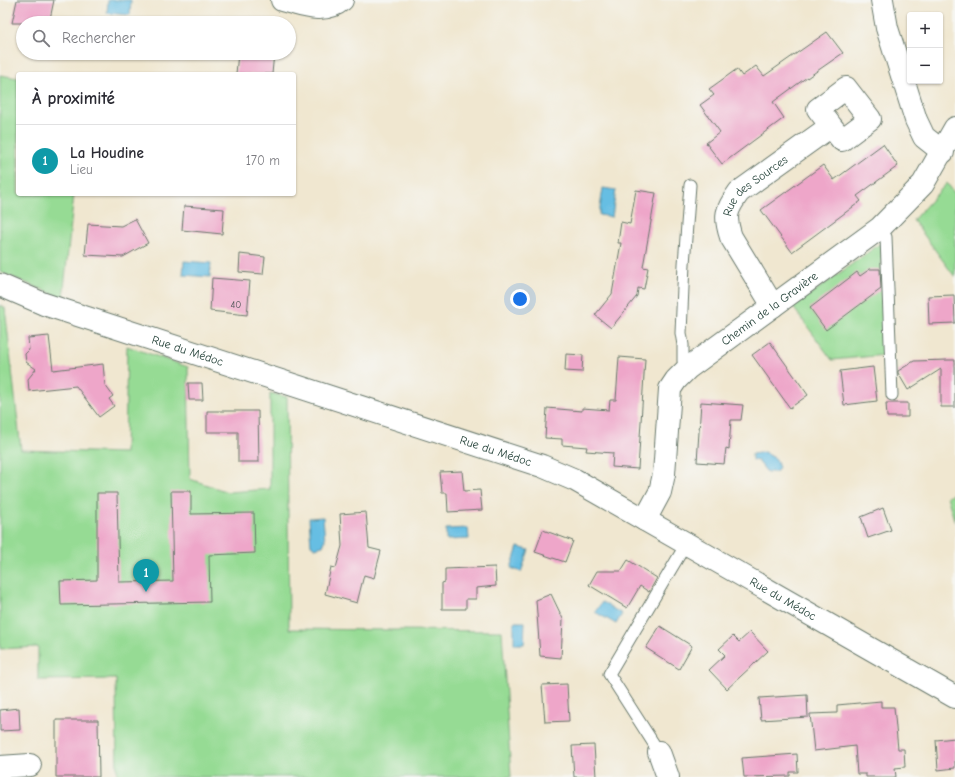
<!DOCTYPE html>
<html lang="fr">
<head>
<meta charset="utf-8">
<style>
	:root { --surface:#fff; --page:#f2f2f3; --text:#2b2b33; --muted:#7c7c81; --line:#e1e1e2; --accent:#b5179e }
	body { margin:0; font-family:"Comic Neue",sans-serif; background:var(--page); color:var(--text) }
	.controls { position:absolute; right:12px; top:12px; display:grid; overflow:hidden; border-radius:4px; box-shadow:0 1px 3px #0004 }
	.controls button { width:36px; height:36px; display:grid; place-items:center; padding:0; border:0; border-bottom:1px solid var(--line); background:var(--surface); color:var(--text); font:20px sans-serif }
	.you { position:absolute; left:520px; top:299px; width:14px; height:14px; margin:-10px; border:3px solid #fff; border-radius:50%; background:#1a73e8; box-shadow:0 0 0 6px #1a73e833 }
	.badge { display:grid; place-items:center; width:26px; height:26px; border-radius:50%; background:var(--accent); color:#fff; font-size:13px; font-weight:700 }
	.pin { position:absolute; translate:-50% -33px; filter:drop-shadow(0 1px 2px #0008) }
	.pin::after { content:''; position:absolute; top:21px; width:14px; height:12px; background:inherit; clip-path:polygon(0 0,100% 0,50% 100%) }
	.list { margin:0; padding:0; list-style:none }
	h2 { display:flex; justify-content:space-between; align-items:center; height:52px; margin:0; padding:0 16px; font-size:17px }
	h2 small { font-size:13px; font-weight:400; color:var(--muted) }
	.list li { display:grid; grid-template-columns:26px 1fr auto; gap:12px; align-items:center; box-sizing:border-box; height:72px; padding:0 16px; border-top:1px solid var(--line) }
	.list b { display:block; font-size:15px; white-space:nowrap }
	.list p { margin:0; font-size:13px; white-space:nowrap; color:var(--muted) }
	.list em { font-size:13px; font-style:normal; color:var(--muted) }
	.icon { flex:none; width:22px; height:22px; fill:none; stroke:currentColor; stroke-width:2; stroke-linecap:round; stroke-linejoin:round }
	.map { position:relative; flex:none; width:955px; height:777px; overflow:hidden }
	.search { position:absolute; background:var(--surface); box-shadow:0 1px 3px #0004; left:16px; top:16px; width:280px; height:44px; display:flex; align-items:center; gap:10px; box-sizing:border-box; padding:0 14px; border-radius:22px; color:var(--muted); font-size:15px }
	.panel { position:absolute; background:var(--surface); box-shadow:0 1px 3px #0004; left:16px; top:72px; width:280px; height:124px; border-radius:4px }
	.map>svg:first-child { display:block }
	.green { fill:#96db94; stroke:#5a8c64 }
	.water { fill:#66bee3; stroke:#427e8c }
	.building { fill:#eea6c9 }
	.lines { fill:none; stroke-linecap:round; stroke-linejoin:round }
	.service-casing { stroke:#68786b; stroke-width:13 }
	.minor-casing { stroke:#68786b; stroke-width:24 }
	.tertiary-casing { stroke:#68786b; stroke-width:24 }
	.service { stroke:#fff; stroke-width:11 }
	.minor { stroke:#fff; stroke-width:22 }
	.tertiary { stroke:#fff; stroke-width:22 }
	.labels { text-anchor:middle; stroke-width:3; stroke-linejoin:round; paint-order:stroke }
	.number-label { font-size:10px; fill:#535759 }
	.street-label { font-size:12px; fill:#1f3d34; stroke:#f6f6f2 }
</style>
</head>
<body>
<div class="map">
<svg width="955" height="777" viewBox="0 0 955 777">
	<rect width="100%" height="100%" fill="#f6f6f2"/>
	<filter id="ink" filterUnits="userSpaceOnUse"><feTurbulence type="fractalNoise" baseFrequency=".025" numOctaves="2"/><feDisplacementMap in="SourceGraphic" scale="8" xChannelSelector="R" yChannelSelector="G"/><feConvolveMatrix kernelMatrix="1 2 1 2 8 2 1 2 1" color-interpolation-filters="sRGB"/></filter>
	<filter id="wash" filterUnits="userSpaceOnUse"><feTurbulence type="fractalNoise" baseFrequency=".012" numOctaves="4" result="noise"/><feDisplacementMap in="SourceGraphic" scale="16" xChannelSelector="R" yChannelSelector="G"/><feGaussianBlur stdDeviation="0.9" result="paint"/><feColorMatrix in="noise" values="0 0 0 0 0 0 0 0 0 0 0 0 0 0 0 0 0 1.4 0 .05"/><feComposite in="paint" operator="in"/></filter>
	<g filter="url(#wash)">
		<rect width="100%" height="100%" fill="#f0e7d0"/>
		<g class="green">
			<path d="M0,75L18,78V194H74L63,298L0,272Z"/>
			<path d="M947,183L955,194V277L913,220Z"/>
			<path d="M881,243L885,355L832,360L793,307Z"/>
			<path d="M0,305L5,308L21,450L125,453L127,346L188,367L190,479L228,492L270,489V393L287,397L289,629L502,631L511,777H117L116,679L38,680V647L0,649Z"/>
			<path d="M955,493V523L947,496Z"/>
		</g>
		<g class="water">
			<path d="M108,0H131L130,15L107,13Z"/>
			<path d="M603,188L616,190L612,217L599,215Z"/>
			<path d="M184,261L211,263L210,277L183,275Z"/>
			<path d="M764,452L776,459L779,468L776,472H767L758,461L752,460V454Z"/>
			<path d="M323,517L325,541L323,546L315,548L311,545L309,518Z"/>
			<path d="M468,528L469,539L446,540V529Z"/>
			<path d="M518,547L529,550L521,572L511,568Z"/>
			<path d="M602,602L622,614L616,624L595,612Z"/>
			<path d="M514,622H525L524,644H514Z"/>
		</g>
		<g id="blocks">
			<g class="building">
				<path d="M17,0H54L50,19L40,18L39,23H12Z"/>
				<path d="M827,32L843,53L807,78V77L773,102L784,118L722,164L706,143L720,132L700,105L714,95L709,89L737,69L742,76L756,66L764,76Z"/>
				<path d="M238,53H274L272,74H236Z"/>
				<path d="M883,144L898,166L857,196L861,201L792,252L761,210L823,165L834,180Z"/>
				<path d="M636,190L656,193L643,267L648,268L644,289L638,288L637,296L611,328L595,315L612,294L621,243H618L621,222L630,224Z"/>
				<path d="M184,206L224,209L222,234L182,230Z"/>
				<path d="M135,219L148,243L123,257L85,255L88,224L121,226Z"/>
				<path d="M240,254L265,257L263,274L239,272Z"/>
				<path d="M870,269H880L881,289L826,330L810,308L857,272L860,276Z"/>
				<path d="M212,278L250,281L247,315L210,311Z"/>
				<path d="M954,295L955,323L929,324L928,296Z"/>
				<path d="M49,336L53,370L103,364L105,385L113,396L109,399L114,406L99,417L76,386L29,391L28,379L36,369L26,362L25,354L29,350L28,338Z"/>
				<path d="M770,342L808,395L790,408L752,355Z"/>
				<path d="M566,354L583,355L582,372L565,371Z"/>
				<path d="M619,357L645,359L638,469L612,467L613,453L586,451L587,447L562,445V439L545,438L547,408L582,411V408L609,410L610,400H616Z"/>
				<path d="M948,360H955V407H941V369L908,390L898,373V371L914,361Z"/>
				<path d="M873,367L877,401L844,405L840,371Z"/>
				<path d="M188,383H202L203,400H189Z"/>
				<path d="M701,402L743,405L741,420H731L729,449L726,448L724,464L697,462Z"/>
				<path d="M886,403H908V417H887Z"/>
				<path d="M207,411H258L259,462H238V432H207Z"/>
				<path d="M462,471L464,491L480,490L482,510L448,512L447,493H442L440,472Z"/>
				<path d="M171,491H191V514L254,513L255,553L209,555L210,602L61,605L60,581L97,580V493H117L119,582L173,581Z"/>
				<path d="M883,508L891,530L868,538L861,517Z"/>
				<path d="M366,512L369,548L381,551L374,578L364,575L357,603L325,594L331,567L336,568L342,546L340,514Z"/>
				<path d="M543,530L573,541L565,562L535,552Z"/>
				<path d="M628,560L657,578L649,592L640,586L627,608L589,585L597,571H621Z"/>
				<path d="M495,567L496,586L476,588V599H466V609H442V583L445,582V569Z"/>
				<path d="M551,594L563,619L561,658L540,656L536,600Z"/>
				<path d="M660,626L692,646L679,669L646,648Z"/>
				<path d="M750,632L768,651L727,689L709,670L725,655L719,649L733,636L739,642Z"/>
				<path d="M567,684L569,721L545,722L542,685Z"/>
				<path d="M807,695L808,717L761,720L759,698Z"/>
				<path d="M881,701V707H894L898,749H904L905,767L895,768L896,777H866V774H857L855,746L814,751L810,714L837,713V705Z"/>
				<path d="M19,708L20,730L0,731V710Z"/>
				<path d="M56,720H98L99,777H56Z"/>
				<path d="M955,738V768L938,770L936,740Z"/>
				<path d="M594,745L596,777H574L572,746Z"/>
				<path d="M797,754L798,772H790V776L744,777L742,758Z"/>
			</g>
		</g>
	</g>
	<g filter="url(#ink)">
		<use href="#blocks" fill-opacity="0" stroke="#68786b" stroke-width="1"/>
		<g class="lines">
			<defs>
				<g id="service">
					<path d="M880,228L886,237L892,395"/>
					<path d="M688,368L683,361V345L681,333L684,264L690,185"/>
					<path d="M659,752L609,674L686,544"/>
				</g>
				<g id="minor">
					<path d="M282,0C302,5 324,15 342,0"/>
					<path d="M882,0L887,28L916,120L924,137L943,152"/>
					<path id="s1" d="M773,306L731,237C724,216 726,210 739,192L831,126L842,140L870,119L846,88L818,109L831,126"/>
					<path id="s2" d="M645,520L660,492L664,474L670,389L676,380L688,368L880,228L923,184L955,128"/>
					<path d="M659,752L668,777"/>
					<path d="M0,767L30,765"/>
				</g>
				<g id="tertiary">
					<path id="s3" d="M0,285L44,304L542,466L575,480L955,697"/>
				</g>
			</defs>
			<use href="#service" class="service-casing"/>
			<use href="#minor" class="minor-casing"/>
			<use href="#tertiary" class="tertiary-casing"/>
			<use href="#service" class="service"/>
			<use href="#minor" class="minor"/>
			<use href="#tertiary" class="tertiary"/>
		</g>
	</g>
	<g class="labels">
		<g class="number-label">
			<text x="236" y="308">40</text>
		</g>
		<g class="street-label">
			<text dy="4" stroke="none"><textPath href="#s1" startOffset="145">Rue des Sources</textPath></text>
			<text dy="4" stroke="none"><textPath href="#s2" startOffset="264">Chemin de la Gravière</textPath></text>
			<text dy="4" stroke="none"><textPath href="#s3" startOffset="199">Rue du Médoc</textPath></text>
			<text dy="4" stroke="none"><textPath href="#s3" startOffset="523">Rue du Médoc</textPath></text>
			<text dy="4" stroke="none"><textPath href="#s3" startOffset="847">Rue du Médoc</textPath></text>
		</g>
	</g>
</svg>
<div class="controls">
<button>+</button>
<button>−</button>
</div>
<div class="you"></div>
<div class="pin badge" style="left:146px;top:592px;background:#0f9aa8">1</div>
<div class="search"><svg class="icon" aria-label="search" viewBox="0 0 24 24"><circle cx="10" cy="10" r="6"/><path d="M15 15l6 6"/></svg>Rechercher</div>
<section class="panel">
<h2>À proximité<small></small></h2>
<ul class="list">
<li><span class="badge" style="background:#0f9aa8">1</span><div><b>La Houdine</b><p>Lieu</p></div><em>170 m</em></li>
</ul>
</section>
</div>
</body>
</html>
